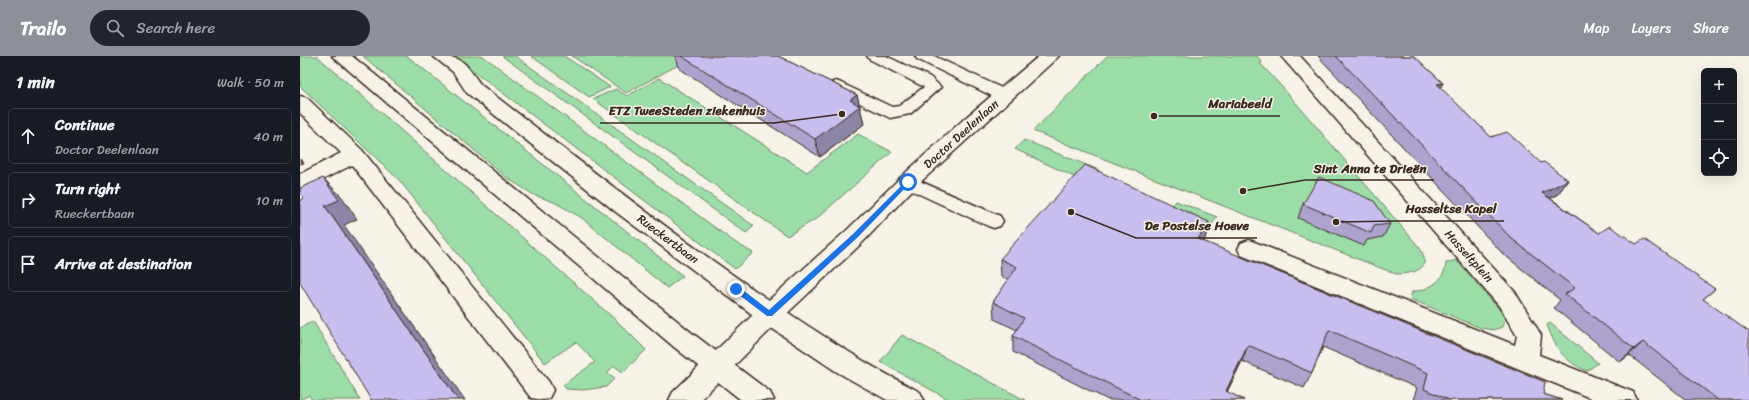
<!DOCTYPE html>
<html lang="en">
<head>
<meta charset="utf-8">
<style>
	:root { --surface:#171b24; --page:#20242c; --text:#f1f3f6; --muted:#9ea1a6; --line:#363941; --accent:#8c9099 }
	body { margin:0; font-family:Sriracha,sans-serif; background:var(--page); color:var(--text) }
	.controls { position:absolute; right:12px; top:12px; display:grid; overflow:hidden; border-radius:6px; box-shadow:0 4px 16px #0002 }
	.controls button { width:36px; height:36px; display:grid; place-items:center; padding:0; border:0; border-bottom:1px solid var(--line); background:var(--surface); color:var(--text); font:20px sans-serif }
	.stop { position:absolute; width:12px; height:12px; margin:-9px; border:3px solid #1a73e8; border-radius:50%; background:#fff }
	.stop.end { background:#1a73e8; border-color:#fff; box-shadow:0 1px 4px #0008 }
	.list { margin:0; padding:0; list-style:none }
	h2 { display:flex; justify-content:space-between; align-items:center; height:52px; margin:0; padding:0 16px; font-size:17px }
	h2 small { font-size:13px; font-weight:400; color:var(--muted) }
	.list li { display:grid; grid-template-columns:26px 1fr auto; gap:12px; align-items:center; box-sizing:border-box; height:56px; margin:0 8px 8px; padding:0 8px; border:1px solid var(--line); border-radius:6px }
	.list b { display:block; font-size:15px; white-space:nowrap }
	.list p { margin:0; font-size:13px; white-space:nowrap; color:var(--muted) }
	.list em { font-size:13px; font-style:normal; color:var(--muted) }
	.icon { flex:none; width:22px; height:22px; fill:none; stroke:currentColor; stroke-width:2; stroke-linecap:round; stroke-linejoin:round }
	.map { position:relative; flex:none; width:1449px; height:344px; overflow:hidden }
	header { display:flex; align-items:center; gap:24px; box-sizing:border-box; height:56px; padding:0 20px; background:var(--accent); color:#fff }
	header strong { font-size:19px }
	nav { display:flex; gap:22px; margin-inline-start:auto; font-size:14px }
	.search { width:280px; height:36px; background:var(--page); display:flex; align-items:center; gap:10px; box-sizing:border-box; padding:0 14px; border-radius:22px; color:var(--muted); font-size:15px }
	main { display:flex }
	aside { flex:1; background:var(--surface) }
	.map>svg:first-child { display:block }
	.green { fill:#9cdea8; stroke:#6c8463 }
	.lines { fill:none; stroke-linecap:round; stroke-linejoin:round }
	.lane-casing { stroke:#3b2a1e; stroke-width:3 }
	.street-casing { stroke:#3b2a1e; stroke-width:3 }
	.secondary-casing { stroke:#3b2a1e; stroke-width:3 }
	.lane { fill:#f7f3e8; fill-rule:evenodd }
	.street { fill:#f7f3e8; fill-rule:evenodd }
	.secondary { fill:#f7f3e8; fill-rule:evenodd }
	.wall { fill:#ada3ce; stroke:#3b2a1e }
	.shaded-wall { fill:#8d85a8; stroke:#3b2a1e }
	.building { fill:#c9bef0; stroke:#3b2a1e }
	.route { fill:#1a73e8 }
	.labels { text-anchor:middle; stroke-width:3; stroke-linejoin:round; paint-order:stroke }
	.street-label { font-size:12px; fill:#3b2a1e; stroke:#f7f3e8 }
	.leader { fill:none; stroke:#3b2a1e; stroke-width:1.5 }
	.callout-dot { fill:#3b2a1e; stroke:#f7f3e8; stroke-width:1.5 }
	.callout-label { font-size:13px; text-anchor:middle; font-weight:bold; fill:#3b2a1e; stroke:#f7f3e8; stroke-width:3; stroke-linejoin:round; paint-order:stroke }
</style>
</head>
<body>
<header>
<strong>Trailo</strong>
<div class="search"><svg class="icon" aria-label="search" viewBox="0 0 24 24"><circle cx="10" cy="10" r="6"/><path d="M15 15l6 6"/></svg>Search here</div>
<nav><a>Map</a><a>Layers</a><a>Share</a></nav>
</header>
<main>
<aside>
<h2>1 min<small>Walk · 50 m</small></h2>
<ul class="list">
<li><svg class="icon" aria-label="ahead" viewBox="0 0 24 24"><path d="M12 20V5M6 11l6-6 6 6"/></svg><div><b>Continue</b><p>Doctor Deelenlaan</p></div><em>40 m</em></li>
<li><svg class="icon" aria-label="right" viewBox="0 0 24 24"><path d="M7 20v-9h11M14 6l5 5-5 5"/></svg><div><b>Turn right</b><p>Rueckertbaan</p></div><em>10 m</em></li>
<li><svg class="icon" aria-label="arrive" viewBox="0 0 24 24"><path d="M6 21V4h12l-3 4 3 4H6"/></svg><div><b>Arrive at destination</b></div></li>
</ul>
</aside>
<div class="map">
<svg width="1449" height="344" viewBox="0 0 1449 344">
	<rect width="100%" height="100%" fill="#f7f3e8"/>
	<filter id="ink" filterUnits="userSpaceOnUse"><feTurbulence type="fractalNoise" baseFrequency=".025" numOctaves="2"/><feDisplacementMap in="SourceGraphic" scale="8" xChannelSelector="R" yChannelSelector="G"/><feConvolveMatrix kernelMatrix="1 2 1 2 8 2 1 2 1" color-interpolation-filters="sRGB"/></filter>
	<g filter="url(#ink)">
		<g class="green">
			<path d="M0,0H17L319,267L346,294L323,316L314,310L307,317L315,322L306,331L283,334L266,333L263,329L295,306L276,286L245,307L99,124L0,30Z"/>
			<path d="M63,0H107L383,220L367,232L282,162L254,146L234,139L207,122Z"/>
			<path d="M154,0H183L433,185L453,197L435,213Z"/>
			<path d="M202,0H215L454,170L446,177Z"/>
			<path d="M231,0H264L310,31L289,41Z"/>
			<path d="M272,0H395L326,37Z"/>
			<path d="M807,0H957L962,6L960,7L990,40L1119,191C1134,213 1114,218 1096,218L733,75Z"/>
			<path d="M359,22L507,116L558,78L592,96L516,163L487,180L293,43L316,33L327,40Z"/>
			<path d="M724,84L799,114L787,127L715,93Z"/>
			<path d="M876,145L917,161L909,172L867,156Z"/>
			<path d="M1156,204L1200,254L1205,263L1202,271L1193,274L1181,272L1110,243L1112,236C1130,233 1144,226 1146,207Z"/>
			<path d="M13,265L60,344H12L9,339L0,344V272Z"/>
			<path d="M1250,267L1298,307L1287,315C1262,304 1256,292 1247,269Z"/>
			<path d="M602,279L725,344H650L580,306Z"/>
		</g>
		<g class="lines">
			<defs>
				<g id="lane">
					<path d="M567,0H586L630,21L641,31L610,58L590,62L531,33L528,30L531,27L536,25L541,27L592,51L599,50L624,31L569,3Z"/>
					<path d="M615,0H634L710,36L713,40L710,44L705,45L700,44L617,3Z"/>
					<path d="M608,120L700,160L703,165L700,170L694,172L688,170L602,130L599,126L602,122Z"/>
				</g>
				<g id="street">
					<path d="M739,0H759L615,131L563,186L479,265L400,344H369L373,336L461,251L547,174L601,121L664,63Z"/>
					<path d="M981,0H1000L1215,236L1241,279L1239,299L1333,336L1337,344H1295L941,199L938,193L941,187L949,184L957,187L1215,289L1217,280L1199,250Z"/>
					<path d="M0,40L7,42L62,94L249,326L253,334L249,342L244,344L231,342L52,109L0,135V118L41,97L0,57Z"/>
				</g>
				<g id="secondary">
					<path d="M32,0H52L392,277L470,336L474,344H441L374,291Z"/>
					<path d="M133,0C164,0 163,5 181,29C302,122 423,219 554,299C575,313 598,324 620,336L624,344H587L537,316L461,265L316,156L167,37L153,16Z"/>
				</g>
			</defs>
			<use href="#lane" class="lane-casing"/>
			<use href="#street" class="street-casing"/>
			<use href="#secondary" class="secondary-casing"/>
			<use href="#lane" class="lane"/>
			<use href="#street" class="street"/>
			<use href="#secondary" class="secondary"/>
		</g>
		<g class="wall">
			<path d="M375,0H478L557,39L564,68L520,101L380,13Z"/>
			<path d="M1018,0H1114L1143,27L1140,32L1191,81L1241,107L1268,124L1258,138L1250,142L1299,177L1336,188L1415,233L1403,243L1449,344H1386L1329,299L1320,306L1254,252L1260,244L1202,197Z"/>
			<path d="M1003,148L1090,168L1083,181L1067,184L1064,190L998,162Z"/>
			<path d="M905,183L903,185L1243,338L1262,344H1113L1117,332L1023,291L1012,317L1004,332L942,305L927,336L944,344H808L713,296V280L717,274L694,263L693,246L709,224L701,220L700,203Z"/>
		</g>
		<g class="shaded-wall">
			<path d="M1143,27L1136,41L1137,28Z"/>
			<path d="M557,39L564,68L520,101L515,83L550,44Z"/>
			<path d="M0,103L4,107L0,108Z"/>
			<path d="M23,122L42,141L57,163L44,169L165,344H158L25,150Z"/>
			<path d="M1268,124L1258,138L1232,151L1242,137Z"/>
			<path d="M909,166L905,183L893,200L898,183Z"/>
			<path d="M1343,286L1329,299L1320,306L1334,293Z"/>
			<path d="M948,289L942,305L923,344L926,335Z"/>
		</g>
		<g class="building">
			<path d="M381,0H478L557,39L550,44L560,50L515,83Z"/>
			<path d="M1036,0H1114L1143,27L1137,28L1191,81L1207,76L1241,107L1244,106L1268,124L1242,137L1299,177L1310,170L1336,188L1344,183L1415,233L1403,243L1449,276V344H1418L1343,286L1334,293L1265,238L1275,232L1212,183Z"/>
			<path d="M785,109L909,166L898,183L1245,326L1243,338L1262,344H1149L1124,333L1128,317L1029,274L1012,317L948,289L926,335L944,344H841L713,280L724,262L693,246L717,211L700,203Z"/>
			<path d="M1019,121L1074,145L1090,168L1074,170L1071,177L1003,148Z"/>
			<path d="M23,122L39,144L25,150L158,344H71L0,227V144L4,142L0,136V132Z"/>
		</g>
	</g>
	<path class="route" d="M606,125L611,126L558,181L472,260H467L434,235V231H439L469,254L553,178Z"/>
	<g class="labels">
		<g class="street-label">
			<text transform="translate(661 78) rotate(-42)" y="4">Doctor Deelenlaan</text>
			<text transform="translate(368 183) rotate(37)" y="4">Rueckertbaan</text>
			<text transform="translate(1169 200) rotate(48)" y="4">Hasseltplein</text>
		</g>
	</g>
	<path class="leader" d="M854 60L900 60H980M542 58L474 67H300M943 135L1005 124H1134M1036 166L1097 165H1204M771 156L836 182H957"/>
	<g class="callout-dot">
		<circle cx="854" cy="60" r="4"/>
		<circle cx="542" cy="58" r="4"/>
		<circle cx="943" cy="135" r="4"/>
		<circle cx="1036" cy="166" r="4"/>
		<circle cx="771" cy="156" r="4"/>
	</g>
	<g class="callout-label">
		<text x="940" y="52">Mariabeeld</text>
		<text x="387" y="59">ETZ TweeSteden ziekenhuis</text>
		<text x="1070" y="117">Sint Anna te Drieën</text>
		<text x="1151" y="157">Hasseltse Kapel</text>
		<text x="897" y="174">De Postelse Hoeve</text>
	</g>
</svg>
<div class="controls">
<button>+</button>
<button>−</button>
<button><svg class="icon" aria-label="locate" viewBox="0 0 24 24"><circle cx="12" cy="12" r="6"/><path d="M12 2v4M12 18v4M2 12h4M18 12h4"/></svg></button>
</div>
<div class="stop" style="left:608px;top:126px"></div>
<div class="stop end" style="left:436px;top:233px"></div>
</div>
</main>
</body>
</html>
